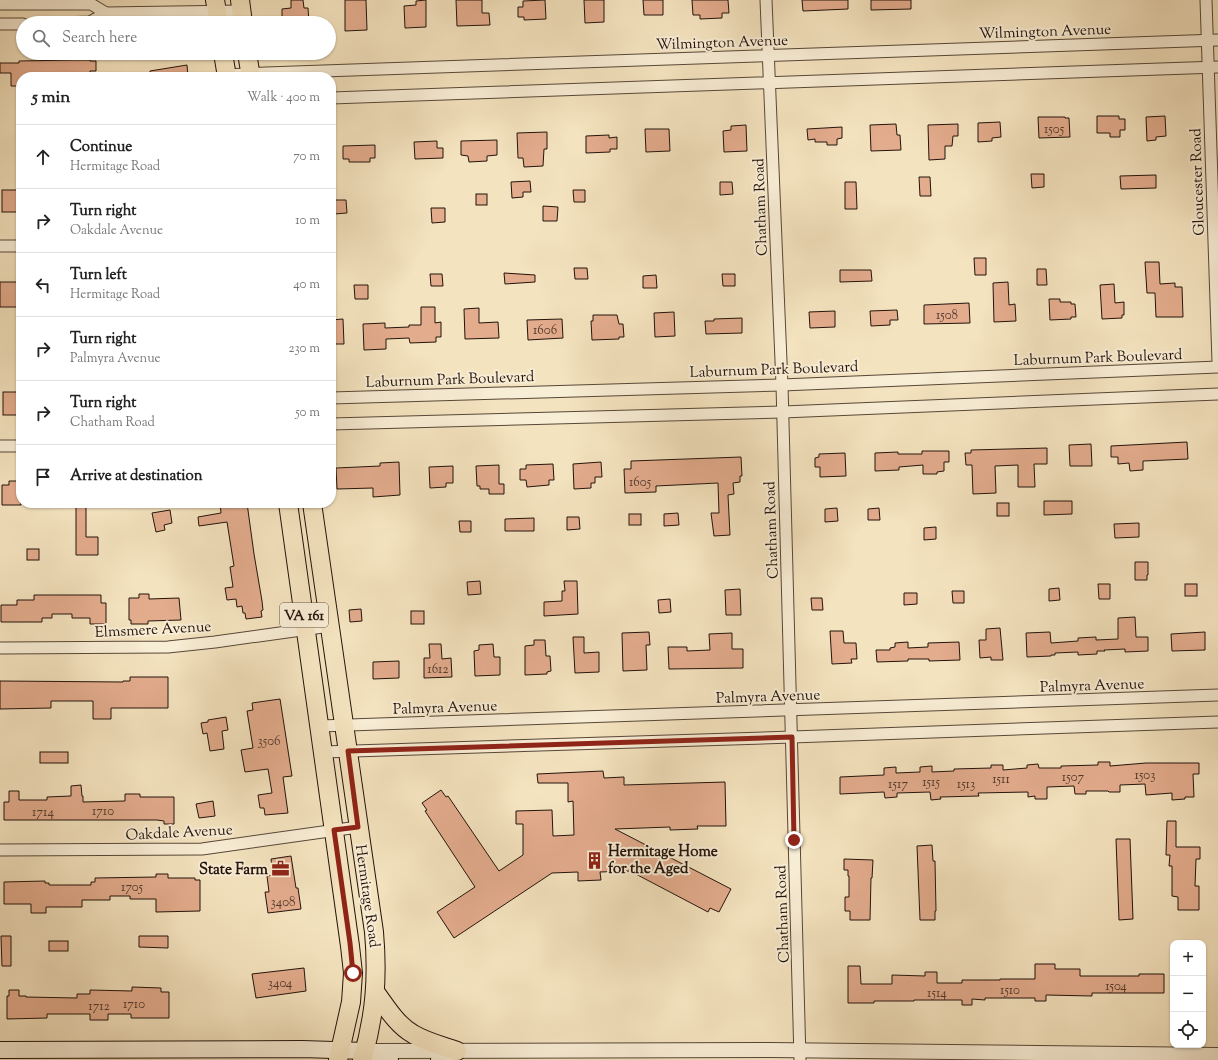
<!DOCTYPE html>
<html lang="en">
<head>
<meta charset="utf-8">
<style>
	:root { --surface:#fff; --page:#f2f2f2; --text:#222; --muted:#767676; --line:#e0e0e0 }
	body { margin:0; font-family:"Sorts Mill Goudy",serif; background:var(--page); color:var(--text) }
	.controls { position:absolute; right:12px; bottom:12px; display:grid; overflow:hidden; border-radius:8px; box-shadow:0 1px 3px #0004 }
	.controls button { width:36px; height:36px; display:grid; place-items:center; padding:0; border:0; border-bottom:1px solid var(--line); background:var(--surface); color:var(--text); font:20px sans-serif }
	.stop { position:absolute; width:12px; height:12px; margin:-9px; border:3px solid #8f2418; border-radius:50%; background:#fff }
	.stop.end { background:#8f2418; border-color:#fff; box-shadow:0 1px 4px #0008 }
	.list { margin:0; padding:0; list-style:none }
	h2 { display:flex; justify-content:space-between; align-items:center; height:52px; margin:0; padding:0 16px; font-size:17px }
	h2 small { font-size:13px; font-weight:400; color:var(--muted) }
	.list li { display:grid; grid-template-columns:26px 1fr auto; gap:12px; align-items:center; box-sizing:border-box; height:64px; padding:0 16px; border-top:1px solid var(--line) }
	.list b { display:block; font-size:15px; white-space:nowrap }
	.list p { margin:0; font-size:13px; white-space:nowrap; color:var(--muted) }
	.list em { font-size:13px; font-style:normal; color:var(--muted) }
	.icon { flex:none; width:22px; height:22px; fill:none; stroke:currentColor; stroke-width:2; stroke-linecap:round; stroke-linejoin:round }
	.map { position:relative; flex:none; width:1218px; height:1060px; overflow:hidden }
	.search { position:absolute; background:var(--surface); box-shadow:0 1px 3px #0004; left:16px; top:16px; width:320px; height:44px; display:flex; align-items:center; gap:10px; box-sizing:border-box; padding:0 14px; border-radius:22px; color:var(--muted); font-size:15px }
	.panel { position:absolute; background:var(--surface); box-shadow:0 1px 3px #0004; left:16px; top:72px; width:320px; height:436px; border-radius:16px }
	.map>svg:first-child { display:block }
	.building { fill:#e3ac8d; stroke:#23130b }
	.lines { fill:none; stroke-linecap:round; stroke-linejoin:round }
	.minor-casing { stroke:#574738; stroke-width:13 }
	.tertiary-casing { stroke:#574738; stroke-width:16 }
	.secondary-casing { stroke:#23130b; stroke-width:18 }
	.primary-casing { stroke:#23130b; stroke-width:20 }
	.minor { stroke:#f8edd5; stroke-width:11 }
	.tertiary { stroke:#f8edd5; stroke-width:14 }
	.secondary { stroke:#f8edd5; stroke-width:16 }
	.primary { stroke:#f4e3bf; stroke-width:18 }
	.route { stroke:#8f2418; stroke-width:5 }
	.labels { text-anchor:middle; stroke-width:4; stroke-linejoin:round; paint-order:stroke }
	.number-label { font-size:13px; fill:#53392c }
	.shield { fill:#f8edd5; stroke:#635448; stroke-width:1 }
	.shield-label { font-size:14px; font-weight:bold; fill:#23130b }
	.street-label { font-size:15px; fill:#23130b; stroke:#f8edd5 }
	.poi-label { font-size:15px; font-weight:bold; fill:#23130b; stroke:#f8edd5; text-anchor:start }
</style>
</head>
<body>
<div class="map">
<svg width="1218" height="1060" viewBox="0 0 1218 1060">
	<rect width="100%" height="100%" fill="#f4e3bf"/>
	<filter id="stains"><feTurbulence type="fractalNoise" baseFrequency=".005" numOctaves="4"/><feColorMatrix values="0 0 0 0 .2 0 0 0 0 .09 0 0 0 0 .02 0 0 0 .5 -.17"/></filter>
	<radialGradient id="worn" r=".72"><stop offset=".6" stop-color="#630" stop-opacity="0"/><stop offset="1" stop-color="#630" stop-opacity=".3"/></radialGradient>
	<g class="building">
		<path d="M291,0H303L304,8H308L309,23H282V9L291,8Z"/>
		<path d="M345,0H366L367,30L345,31Z"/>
		<path d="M426,0V27L405,28L404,6L416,5V1Z"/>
		<path d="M456,0H482V13H489L490,25L457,26Z"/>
		<path d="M545,0L546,19L524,20V17H518V7H523V1Z"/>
		<path d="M584,0H604V22L585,23Z"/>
		<path d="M643,0H663V15H644Z"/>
		<path d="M692,0H728L729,13H722V18L700,19V15H693Z"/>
		<path d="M802,0H848V9L803,11Z"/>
		<path d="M871,0H911V9L871,10Z"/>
		<path d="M72,60H90V61H96V71H90V74H79V77H21V86H11V73H0V63H19V61Z"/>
		<path d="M187,65L188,77H150V71Z"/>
		<path d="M1097,116H1119V119H1125V130H1120V137H1110V133H1097Z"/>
		<path d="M1165,116L1166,136L1156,137V140L1147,141L1146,117Z"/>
		<path d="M1038,117H1065V118H1069L1070,137L1039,138Z"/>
		<path d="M1000,122L1001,137L992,138V141L978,142V123Z"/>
		<path d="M896,124L897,135H900L901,150L871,151L870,125Z"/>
		<path d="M958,124V136H953L952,146H945V159L929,160L928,125Z"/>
		<path d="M746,125L747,151L724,152L723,131L731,130V126Z"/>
		<path d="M842,127V138L837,139V145H827V142H815V139L808,140L807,129Z"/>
		<path d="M645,129H669L670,151L646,152Z"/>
		<path d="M547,132V149H544L543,166L524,167L523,158H518L517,133Z"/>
		<path d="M609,135V138L617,137V149H610V152L586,153V136Z"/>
		<path d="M497,140V155L487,156V161L469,162L468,156L461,155V141Z"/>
		<path d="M437,141V148H443V158L415,159L414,142Z"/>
		<path d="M375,145V158H370V162H349V159H343V146Z"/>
		<path d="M1031,174H1044V187L1032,188Z"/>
		<path d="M1156,175V188L1121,189L1120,176Z"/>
		<path d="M919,177H930L931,196H920Z"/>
		<path d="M530,181L531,192H523V197L512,198L511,182Z"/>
		<path d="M720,182H732L733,194L720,195Z"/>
		<path d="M845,182H856L857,209H845Z"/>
		<rect x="2" y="190" width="19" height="22"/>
		<path d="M573,190H585V202H574Z"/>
		<rect x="476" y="194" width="11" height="11"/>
		<path d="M334,200H346L347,213L334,214Z"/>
		<path d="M543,206L558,207L557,221H543Z"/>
		<path d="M431,208H445V222L432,223Z"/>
		<path d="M974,258H986V275H975Z"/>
		<path d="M1145,262H1159L1160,284L1175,283V287H1182L1183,317H1156L1155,293H1147Z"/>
		<path d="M574,268H587L588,279H575Z"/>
		<path d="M1037,269H1046L1047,285H1037Z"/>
		<path d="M840,270H871L872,281L840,282Z"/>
		<path d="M504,273L535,275V282L505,284Z"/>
		<path d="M430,274H442L443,286H431Z"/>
		<path d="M722,274H735V286H723Z"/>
		<path d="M656,275L657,288H643V276Z"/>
		<path d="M0,282H21V293H17V307H0Z"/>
		<path d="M1008,282L1009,305L1015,304L1016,321L994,322L993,283Z"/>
		<path d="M1114,284L1115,303L1124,302V315H1122V318L1102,319L1100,285Z"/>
		<path d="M354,285H368V299H355Z"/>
		<path d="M1049,299H1060V302H1071V304H1075L1076,317H1071V319L1050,320Z"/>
		<path d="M969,303L970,323L924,324V305Z"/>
		<path d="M421,307H435V323L441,322V337H436V342L410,343L409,338L386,339V349L364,350L363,324L385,323V328L409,327V325H421Z"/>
		<path d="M479,308V323L498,322L499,338L465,339L464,309Z"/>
		<path d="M897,310L898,320H890V325L871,326L870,311Z"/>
		<path d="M835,311V327L810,328L809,312Z"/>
		<path d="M674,312L675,336L655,337L654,313Z"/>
		<path d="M593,315H617L619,324H623L624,337H619V339L592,340L591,321H593Z"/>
		<path d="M742,318V333L706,334L705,321H714V319Z"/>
		<path d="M343,319L344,344H331V320Z"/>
		<path d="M562,319L563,338L528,340L527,320Z"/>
		<rect x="3" y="392" width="17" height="23"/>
		<path d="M1187,442L1188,459L1143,461V470L1130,471L1129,463L1118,464V457H1111V446Z"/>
		<path d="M1091,444L1092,466H1070L1069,445Z"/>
		<path d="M1047,448V464H1034L1035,487H1018V465L995,466L996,493L973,494L972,465H966L965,453H971V450Z"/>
		<path d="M922,451H949V462H944V471L937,472V474H923V465L899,467V470L875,471V453L898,452V454H922Z"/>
		<path d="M845,453L846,476L820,477V467H815V458L819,457V454Z"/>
		<path d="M741,457L742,476H740V482L733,483L734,494L728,495L730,535L714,536L711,513H719L718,483L656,486V492L625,493L624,469H631V461Z"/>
		<path d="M399,462L400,495L373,497V488L337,489L336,468L380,466V463Z"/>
		<path d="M601,462L602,477H595V483H591V488L574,489L573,464Z"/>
		<path d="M553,464L554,480H549V485L527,487L526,480H520V469H526V465Z"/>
		<path d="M499,465V484H504V494H489V489H480V486H477L476,466Z"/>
		<path d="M453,466V483H446V487L430,488L429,467Z"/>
		<path d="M9,481H21V505H2V485H9Z"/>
		<path d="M1044,501H1072V514L1044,515Z"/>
		<path d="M76,503H86V537H98V555H76Z"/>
		<path d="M220,503H247L254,554L262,601L263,610L261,611L262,617L246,619L245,613H243L242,606L237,607L236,599L227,600L225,588L233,587L230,567L234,566L227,522L199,526L198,517L221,513Z"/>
		<rect x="997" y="503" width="12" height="13"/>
		<path d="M837,508L838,521L825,522V509Z"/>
		<path d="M879,508L880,520H868V509Z"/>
		<path d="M170,510L172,523L164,525L165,530L156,532L152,513Z"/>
		<path d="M678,513L679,525L664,526V514Z"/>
		<rect x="629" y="514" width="12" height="11"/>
		<path d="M567,517H579L580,529L567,530Z"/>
		<path d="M534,518V531H505V519Z"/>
		<path d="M459,521H471V532H460Z"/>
		<path d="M1139,523V537L1115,538L1114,524Z"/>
		<path d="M936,527V539L924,540V528Z"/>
		<rect x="27" y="549" width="12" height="11"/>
		<path d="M1135,562H1148V575H1147V580H1135Z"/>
		<path d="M480,581L481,594L468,595L467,582Z"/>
		<path d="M564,581H577L578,614L544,616V602L562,601V591H565Z"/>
		<path d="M1098,584H1110V599H1099Z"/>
		<rect x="1185" y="584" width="12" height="12"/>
		<path d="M1059,588L1060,600L1049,601V589Z"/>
		<path d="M740,589L741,615H726L725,590Z"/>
		<path d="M952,591H964V603H953Z"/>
		<path d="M904,593H917V604L904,605Z"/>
		<path d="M139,594H149V599L179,598L181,620L148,621V624H131V620H129V598H139Z"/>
		<path d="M34,595H101V603H106V624H90V618H72V614H52V618H42V622H1V605H17V600H34Z"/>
		<path d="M811,598H822L823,610H812Z"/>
		<path d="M670,599L671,612L659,613L658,600Z"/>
		<path d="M361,609L362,621L350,622L349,610Z"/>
		<rect x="411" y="611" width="13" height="13"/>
		<path d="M1135,617L1136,637H1148V651L1125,652V649L1104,650L1105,651H1097V654L1078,655V652L1055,653V655H1051V656L1027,657L1026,633L1050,632L1051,643L1078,641V638L1096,637V640L1118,639V618Z"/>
		<path d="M1000,628L1003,660H991V657L980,658L979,640H986V629Z"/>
		<path d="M830,631H843L844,643H856L857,659H851L852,663L832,664Z"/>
		<path d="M649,632L650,645H646L647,670L623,671L622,633Z"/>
		<path d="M1205,632V650L1172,651L1171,634Z"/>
		<path d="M732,633V649H743V668L669,669L668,647H687V651L710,650L709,634Z"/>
		<path d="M573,637H584V653L599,652V672L575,673Z"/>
		<path d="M534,640H545L546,656H550L551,671L547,672V674L525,675V646L534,645Z"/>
		<path d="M908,642V648L928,647V643L959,642L960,660L929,661V659H908V661L877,662L876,650H890V648L895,647V643Z"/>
		<path d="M429,644H441L442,659L451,658L452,677L424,678V658H430Z"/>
		<path d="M493,644L494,657H500V675L475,676L474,651L479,650V645Z"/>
		<path d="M399,661V678L373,679V662Z"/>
		<path d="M130,677H168V708H111V719H93V701H51V708L0,709V681L123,682V681H130Z"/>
		<path d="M280,699L292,776L283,777L288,813L265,815L264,808H260L258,795L272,793L268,769L245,772L241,750L253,748L247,711L253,710L252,703Z"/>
		<path d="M226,717L228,730L222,731L224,749L210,751L207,733L203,734L201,723L208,722V720Z"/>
		<rect x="40" y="752" width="28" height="11"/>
		<path d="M1098,762H1110V766L1146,763H1199V774H1193L1194,797H1185V799L1172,800V793L1146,795L1145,784L1120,785V792H1109L1108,791H1086V794H1075L1074,786L1047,787V799H1035V796L1028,797V792L978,793L979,796L940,797L941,799L931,800L930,792L897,793V797L885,798L884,792L840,794V777L884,775V768L896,767V773L920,772V767L932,766V772L954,771V769L991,768V765H1003V770L1027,768V765L1038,764L1039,768H1061V766L1098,765Z"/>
		<path d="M603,771L604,778L624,777V785L725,782L726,826H697L698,829L670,830V827L615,829L731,889L719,912L710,908L708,912L630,871L600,872L601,880L578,881V872L552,873L454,938L437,912L475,887L425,811L427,810L422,803L441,790L446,797L448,796L499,871L523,855V824H516V811L552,810L553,836L574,835L573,801L568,802V783H538L537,774Z"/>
		<path d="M81,785L82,796H83V802L125,801V794H140V797H174V824H164V821L157,820H4V802H9V791H19V800H47V797L71,796V786Z"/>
		<path d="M213,801L215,816L199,818L196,804Z"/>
		<path d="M1167,821H1176V847H1200V859H1196L1195,886H1199V910H1178V897L1172,896V866H1169L1170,855H1166Z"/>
		<path d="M1116,839H1130L1133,919L1119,920Z"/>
		<path d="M932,845L933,861H935L936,911H935V920H920L917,846Z"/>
		<path d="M291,856L296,888H298L301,909L268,913L265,892H269L267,876L273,875L271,859Z"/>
		<path d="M844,859L873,860L872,878H871L870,920H850V911H845V897H849V876H848V870H844Z"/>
		<path d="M156,874H168V878H195V880H200V911L156,912V899H130V896H110V900H82V907H46V913H31V904H4V882L45,881V883H49V885H91V882H95V878L156,877Z"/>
		<path d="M1,936H11V966H2Z"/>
		<path d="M139,936H168V948L139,947Z"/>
		<rect x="49" y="941" width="19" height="10"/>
		<path d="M1035,964H1055V969H1080V976H1139V974H1164V993H1092V996L1046,995V1001H1035V998H985V1000L972,999V1005H962V1000H914V1001H874V1003H848V966H860L861,984H892V975L925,976V972H937V983H962V980H1000V979H1035Z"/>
		<path d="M304,968L306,991L256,998L252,974Z"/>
		<path d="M132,987L161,988V992H169V1018H131V1014H108V1020H90V1014H47V1018L7,1019V996H9V990H19V996H26V997L77,998V994H90V990L132,991Z"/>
	</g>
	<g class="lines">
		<defs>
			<g id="minor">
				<path d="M766,0L782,385L800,1060"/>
				<path d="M1206,0L1218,362"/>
				<path d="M0,4H91L106,13"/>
				<path d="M61,23L90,22L106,13L241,11"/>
				<path d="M0,24H23"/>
				<path d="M226,75L266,73L1218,40"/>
				<path d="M331,98L1218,67"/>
				<path d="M0,246H21"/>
				<path d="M331,398L782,385L1218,367"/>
				<path d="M331,424L783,412L1218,394"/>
				<path d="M0,446H21"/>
				<path d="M0,648L168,647L215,642L330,626"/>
				<path d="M320,726L1218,695"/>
				<path d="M323,752L792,737L1218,722"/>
				<path d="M0,850L202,849L358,827"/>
			</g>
			<path id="tertiary" d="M370,1051L771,1050L1218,1055"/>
			<g id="secondary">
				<path d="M0,1050L302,1049L365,1051L390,1060"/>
				<path d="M439,1060L457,1051"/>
			</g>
			<g id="primary">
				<path d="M215,0L219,23"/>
				<path d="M240,0L243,23"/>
				<path d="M223,53L227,77"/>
				<path d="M247,53L251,77"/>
				<path d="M288,503L350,946L353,973L351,1002L338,1060"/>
				<path d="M312,503L374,932C378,977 375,1016 362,1060"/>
				<path d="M376,993C387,1008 397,1025 413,1034C426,1042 443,1046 457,1051"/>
			</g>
		</defs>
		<use href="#minor" class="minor-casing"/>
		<use href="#tertiary" class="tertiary-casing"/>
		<use href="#secondary" class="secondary-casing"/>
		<use href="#primary" class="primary-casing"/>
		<use href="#minor" class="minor"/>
		<use href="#tertiary" class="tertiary"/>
		<use href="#secondary" class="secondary"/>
		<use href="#primary" class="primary"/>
	</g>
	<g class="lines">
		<path class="route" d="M353,973L350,943L334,830L358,827L348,751L792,737L794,840"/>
	</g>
	<defs>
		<symbol id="building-bare" viewBox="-9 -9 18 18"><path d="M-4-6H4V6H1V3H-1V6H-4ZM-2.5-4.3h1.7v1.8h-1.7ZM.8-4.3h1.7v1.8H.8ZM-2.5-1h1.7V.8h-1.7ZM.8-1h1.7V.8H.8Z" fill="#8f2418" stroke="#f8edd5" stroke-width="2.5" paint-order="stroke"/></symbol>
		<symbol id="office-bare" viewBox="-9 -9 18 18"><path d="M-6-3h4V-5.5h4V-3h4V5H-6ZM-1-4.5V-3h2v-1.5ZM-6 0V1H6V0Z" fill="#8f2418" stroke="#f8edd5" stroke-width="2.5" paint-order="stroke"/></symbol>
	</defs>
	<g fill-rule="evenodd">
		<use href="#building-bare" x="582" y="848" width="25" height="25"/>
		<use href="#office-bare" x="268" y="856" width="25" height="25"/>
	</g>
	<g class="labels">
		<g class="number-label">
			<text x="1054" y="133">1505</text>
			<text x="947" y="319">1508</text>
			<text x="545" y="334">1606</text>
			<text x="640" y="486">1605</text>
			<text x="438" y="673">1612</text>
			<text x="269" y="745">3506</text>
			<text x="1145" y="779">1503</text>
			<text x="1073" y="781">1507</text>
			<text x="1001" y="783">1511</text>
			<text x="931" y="786">1515</text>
			<text x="898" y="788">1517</text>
			<text x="966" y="788">1513</text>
			<text x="103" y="815">1710</text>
			<text x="43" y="816">1714</text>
			<text x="132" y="891">1705</text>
			<text x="283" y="906">3408</text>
			<text x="280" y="987">3404</text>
			<text x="1116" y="990">1504</text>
			<text x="1010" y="994">1510</text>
			<text x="937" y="997">1514</text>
			<text x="134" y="1008">1710</text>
			<text x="99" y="1010">1712</text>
		</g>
		<rect class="shield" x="280" y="603" width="48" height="24" rx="3"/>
		<g class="shield-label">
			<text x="304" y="620">VA 161</text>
		</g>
		<g class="street-label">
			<text transform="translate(1045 31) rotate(-2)" y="5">Wilmington Avenue</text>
			<text transform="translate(722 42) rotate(-2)" y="5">Wilmington Avenue</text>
			<text transform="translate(1197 182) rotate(-92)" y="5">Gloucester Road</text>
			<text transform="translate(760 207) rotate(-92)" y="5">Chatham Road</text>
			<text transform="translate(1098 357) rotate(-2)" y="5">Laburnum Park Boulevard</text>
			<text transform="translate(774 369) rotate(-2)" y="5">Laburnum Park Boulevard</text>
			<text transform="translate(450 379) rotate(-2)" y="5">Laburnum Park Boulevard</text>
			<text transform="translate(771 530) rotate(-92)" y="5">Chatham Road</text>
			<text transform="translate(153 629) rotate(-3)" y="5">Elmsmere Avenue</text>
			<text transform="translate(1092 685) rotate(-2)" y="5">Palmyra Avenue</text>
			<text transform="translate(768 696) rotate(-2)" y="5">Palmyra Avenue</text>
			<text transform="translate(445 707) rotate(-2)" y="5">Palmyra Avenue</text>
			<text transform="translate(179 832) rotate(-3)" y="5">Oakdale Avenue</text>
			<text transform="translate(368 896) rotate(82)" y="5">Hermitage Road</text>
			<text transform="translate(782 914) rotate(-92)" y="5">Chatham Road</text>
		</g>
		<g class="poi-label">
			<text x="608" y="856">Hermitage Home<tspan x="608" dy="17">for the Aged</tspan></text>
			<text x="268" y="874" text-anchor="end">State Farm</text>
		</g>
	</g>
	<rect width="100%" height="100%" filter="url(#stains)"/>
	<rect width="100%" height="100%" fill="url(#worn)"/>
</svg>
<div class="controls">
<button>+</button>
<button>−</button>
<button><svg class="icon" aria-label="locate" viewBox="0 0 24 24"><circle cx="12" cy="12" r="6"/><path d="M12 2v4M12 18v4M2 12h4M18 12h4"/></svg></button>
</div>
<div class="stop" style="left:353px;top:973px"></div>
<div class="stop end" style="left:794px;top:840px"></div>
<div class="search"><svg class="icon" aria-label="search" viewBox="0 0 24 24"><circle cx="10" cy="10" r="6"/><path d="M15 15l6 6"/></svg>Search here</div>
<section class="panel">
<h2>5 min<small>Walk · 400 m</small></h2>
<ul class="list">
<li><svg class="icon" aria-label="ahead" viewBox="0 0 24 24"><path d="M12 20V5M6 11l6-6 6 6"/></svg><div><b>Continue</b><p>Hermitage Road</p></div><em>70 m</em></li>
<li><svg class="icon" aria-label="right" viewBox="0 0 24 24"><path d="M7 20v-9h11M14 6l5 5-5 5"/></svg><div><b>Turn right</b><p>Oakdale Avenue</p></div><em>10 m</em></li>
<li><svg class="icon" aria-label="left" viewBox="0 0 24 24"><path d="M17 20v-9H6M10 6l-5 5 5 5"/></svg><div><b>Turn left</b><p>Hermitage Road</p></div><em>40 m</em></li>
<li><svg class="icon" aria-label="right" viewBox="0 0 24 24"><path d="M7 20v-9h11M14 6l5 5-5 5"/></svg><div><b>Turn right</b><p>Palmyra Avenue</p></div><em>230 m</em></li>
<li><svg class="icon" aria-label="right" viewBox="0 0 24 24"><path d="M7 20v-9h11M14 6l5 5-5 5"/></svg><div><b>Turn right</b><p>Chatham Road</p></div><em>50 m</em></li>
<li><svg class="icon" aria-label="arrive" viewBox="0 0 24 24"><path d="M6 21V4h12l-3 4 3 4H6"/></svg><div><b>Arrive at destination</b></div></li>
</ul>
</section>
</div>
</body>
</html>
